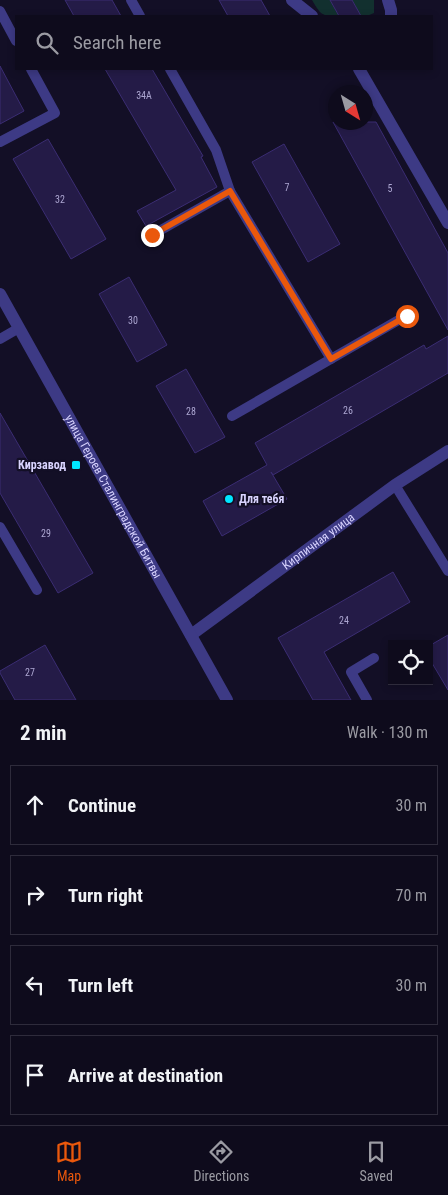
<!DOCTYPE html>
<html lang="en">
<head>
<meta charset="utf-8">
<style>
	:root { --surface:#0e0b1c; --page:#1c1929; --text:#f1f3f6; --muted:#9b9ba3; --line:#2e2b3b; --accent:#ea580c }
	body { margin:0; font-family:"Roboto Condensed",sans-serif; background:var(--page); color:var(--text) }
	.controls { position:absolute; right:15px; bottom:15px; display:grid; overflow:hidden; border-radius:0px; box-shadow:0 2px 8px #0003 }
	.controls button { width:45px; height:45px; display:grid; place-items:center; padding:0; border:0; border-bottom:1px solid var(--line); background:var(--surface); color:var(--text); font:25px sans-serif }
	.compass { position:absolute; left:328px; top:85px; width:45px; height:45px; border-radius:50%; background:var(--surface); box-shadow:0 2px 8px #0003; rotate:143deg }
	.stop { position:absolute; width:15px; height:15px; margin:-11px; border:4px solid #ea580c; border-radius:50%; background:#fff }
	.stop.end { background:#ea580c; border-color:#fff; box-shadow:0 1px 5px #0008 }
	.list { margin:0; padding:0; list-style:none }
	h2 { display:flex; justify-content:space-between; align-items:center; height:65px; margin:0; padding:0 20px; font-size:21px }
	h2 small { font-size:16px; font-weight:400; color:var(--muted) }
	.list li { display:grid; grid-template-columns:32px 1fr auto; gap:15px; align-items:center; box-sizing:border-box; height:80px; margin:0 10px 10px; padding:0 10px; border:1px solid var(--line); border-radius:0px }
	.list b { display:block; font-size:19px; white-space:nowrap }
	.list em { font-size:16px; font-style:normal; color:var(--muted) }
	.icon { flex:none; width:28px; height:28px; fill:none; stroke:currentColor; stroke-width:2; stroke-linecap:round; stroke-linejoin:round }
	.map { position:relative; flex:none; width:448px; height:700px; overflow:hidden }
	.search { position:absolute; background:var(--surface); box-shadow:0 2px 8px #0003; left:15px; right:15px; top:15px; height:55px; display:flex; align-items:center; gap:12px; box-sizing:border-box; padding:0 18px; border-radius:0px; color:var(--muted); font-size:19px }
	.sheet { height:425px; background:var(--surface) }
	nav { display:flex; justify-content:space-around; align-items:center; box-sizing:border-box; height:70px; border-top:1px solid var(--line); background:var(--surface); font-size:14px; color:var(--muted) }
	nav a { display:grid; justify-items:center; gap:2px }
	nav .on { color:var(--accent) }
	.map>svg:first-child { display:block }
	.green { fill:#12302f }
	.building { fill:#241b47; stroke:#3b2d73 }
	.lines { fill:none; stroke-linecap:round; stroke-linejoin:round }
	.service { stroke:#3d3a85; stroke-width:10 }
	.minor { stroke:#3d3a85; stroke-width:12 }
	.tertiary { stroke:#3d3a85; stroke-width:12 }
	.route { stroke:#ea580c; stroke-width:6 }
	.poi-dot { fill:#00e5ff; stroke:#130f26; stroke-width:2 }
	.labels { text-anchor:middle; stroke-width:4.5; stroke-linejoin:round; paint-order:stroke }
	.number-label { font-size:10px; fill:#aca6d1 }
	.poi-label { font-size:12px; font-weight:bold; fill:#d9d4ff; stroke:#130f26; text-anchor:end }
	.street-label { font-size:12px; fill:#d9d4ff; stroke:#130f26 }
</style>
</head>
<body>
<div class="map">
<svg width="448" height="700" viewBox="0 0 448 700">
	<rect width="100%" height="100%" fill="#130f26"/>
	<g class="green">
		<path d="M312,0H338L332,4L339,16C321,16 321,15 312,0Z"/>
		<path d="M352,0H374V13L367,16H361Z"/>
	</g>
	<g class="building">
		<path d="M65,0H112L121,16H74Z"/>
		<path d="M219,0H261L270,16H228Z"/>
		<path d="M330,0H352L361,16H339Z"/>
		<path d="M0,66L24,111L0,124Z"/>
		<path d="M105,69H152L203,156L201,157L217,187L146,226L137,211L176,190Z"/>
		<path d="M333,122H376L448,253V330Z"/>
		<path d="M48,139L106,239L71,259L13,159Z"/>
		<path d="M284,144L340,244L308,262L252,162Z"/>
		<path d="M129,277L167,345L137,362L99,294Z"/>
		<path d="M448,336V373L273,475L271,472L287,499L222,536L203,501L267,465L255,443L424,345L426,349Z"/>
		<path d="M186,369L225,437L195,453L156,386Z"/>
		<path d="M0,413L93,573L58,593L0,493Z"/>
		<path d="M393,572L410,602L324,652L351,700H313L278,638Z"/>
		<path d="M448,635V690L429,658V646Z"/>
		<path d="M45,645L76,700H15L0,673V671Z"/>
	</g>
	<g class="lines">
		<g class="service">
			<path d="M131,0L140,16"/>
			<path d="M0,11L16,41"/>
			<path d="M170,69L216,150L230,191L331,359"/>
			<path d="M0,142L55,113L31,69"/>
			<path d="M152,235L230,191"/>
			<path d="M0,339L19,328"/>
			<path d="M232,416L409,314"/>
			<path d="M395,485L448,571"/>
			<path d="M0,527L37,590"/>
			<path d="M367,700L351,672L374,658"/>
		</g>
		<g class="minor">
			<path d="M292,0L312,16"/>
			<path d="M388,0L391,10V16"/>
			<path d="M359,69L448,223"/>
			<path id="s1" d="M191,635L395,485L448,451"/>
		</g>
		<path class="tertiary" id="s2" d="M0,294L227,700"/>
	</g>
	<g class="lines">
		<path class="route" d="M152,235L230,191L331,359L407,316"/>
	</g>
	<g class="poi-dot">
		<rect x="71" y="460" width="10" height="10" rx="2.5"/>
		<circle cx="229" cy="499" r="5"/>
	</g>
	<g class="labels">
		<g class="number-label">
			<text x="144" y="99">34А</text>
			<text x="287" y="191">7</text>
			<text x="390" y="192">5</text>
			<text x="60" y="203">32</text>
			<text x="133" y="324">30</text>
			<text x="348" y="414">26</text>
			<text x="191" y="415">28</text>
			<text x="46" y="537">29</text>
			<text x="344" y="624">24</text>
			<text x="30" y="676">27</text>
		</g>
		<g class="poi-label">
			<text x="66" y="469">Кирзавод</text>
			<text x="239" y="503" text-anchor="start">Для тебя</text>
		</g>
		<g class="street-label">
			<text dy="4" stroke="none"><textPath href="#s2" startOffset="232">улица Героев Сталинградской Битвы</textPath></text>
			<text dy="4" stroke="none"><textPath href="#s1" startOffset="158">Кирпичная улица</textPath></text>
		</g>
	</g>
</svg>
<div class="controls">
<button><svg class="icon" aria-label="locate" viewBox="0 0 24 24"><circle cx="12" cy="12" r="6"/><path d="M12 2v4M12 18v4M2 12h4M18 12h4"/></svg></button>
</div>
<svg class="compass" viewBox="-18 -18 36 36"><path d="M0-13l5 13h-10z" fill="#e53935"/><path d="M0 13l5-13h-10z" fill="#9b9ba3"/></svg>
<div class="stop" style="left:407px;top:316px"></div>
<div class="stop end" style="left:152px;top:235px"></div>
<div class="search"><svg class="icon" aria-label="search" viewBox="0 0 24 24"><circle cx="10" cy="10" r="6"/><path d="M15 15l6 6"/></svg>Search here</div>
</div>
<section class="sheet">
<h2>2 min<small>Walk · 130 m</small></h2>
<ul class="list">
<li><svg class="icon" aria-label="ahead" viewBox="0 0 24 24"><path d="M12 20V5M6 11l6-6 6 6"/></svg><div><b>Continue</b></div><em>30 m</em></li>
<li><svg class="icon" aria-label="right" viewBox="0 0 24 24"><path d="M7 20v-9h11M14 6l5 5-5 5"/></svg><div><b>Turn right</b></div><em>70 m</em></li>
<li><svg class="icon" aria-label="left" viewBox="0 0 24 24"><path d="M17 20v-9H6M10 6l-5 5 5 5"/></svg><div><b>Turn left</b></div><em>30 m</em></li>
<li><svg class="icon" aria-label="arrive" viewBox="0 0 24 24"><path d="M6 21V4h12l-3 4 3 4H6"/></svg><div><b>Arrive at destination</b></div></li>
</ul>
</section>
<nav>
<a class="on"><svg class="icon" aria-label="map" viewBox="0 0 24 24"><path d="M3 6l6-2 6 2 6-2v14l-6 2-6-2-6 2zM9 4v14M15 6v14"/></svg>Map</a>
<a><svg class="icon" aria-label="directions" viewBox="0 0 24 24"><path d="M12 3l9 9-9 9-9-9zM9 14v-3h6M13 9l2 2-2 2"/></svg>Directions</a>
<a><svg class="icon" aria-label="saved" viewBox="0 0 24 24"><path d="M7 4h10v16l-5-4-5 4z"/></svg>Saved</a>
</nav>
</body>
</html>
